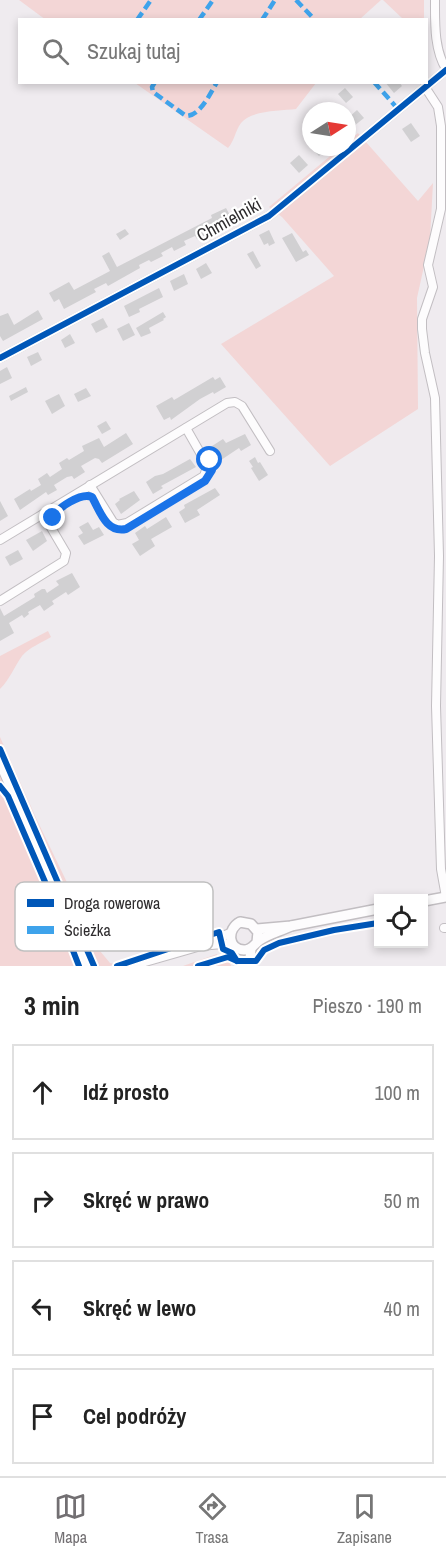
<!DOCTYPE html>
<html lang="pl">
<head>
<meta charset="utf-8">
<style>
	:root { --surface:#fff; --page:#f6f6f6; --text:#222; --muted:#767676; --line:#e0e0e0; --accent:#726f72 }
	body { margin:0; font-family:"Archivo Narrow",sans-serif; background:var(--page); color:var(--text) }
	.controls { position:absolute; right:18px; bottom:18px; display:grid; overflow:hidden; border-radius:0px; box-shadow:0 3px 9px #0003 }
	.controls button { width:54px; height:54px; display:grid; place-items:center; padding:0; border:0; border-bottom:2px solid var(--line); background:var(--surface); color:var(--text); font:30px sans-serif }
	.compass { position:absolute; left:302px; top:102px; width:54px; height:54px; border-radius:50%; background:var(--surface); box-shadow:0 3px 9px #0003; rotate:78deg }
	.stop { position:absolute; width:18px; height:18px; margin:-14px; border:4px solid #1a73e8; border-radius:50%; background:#fff }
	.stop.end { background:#1a73e8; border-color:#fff; box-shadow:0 2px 6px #0008 }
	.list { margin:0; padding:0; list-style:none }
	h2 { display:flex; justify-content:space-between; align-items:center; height:78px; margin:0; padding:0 24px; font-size:26px }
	h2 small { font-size:20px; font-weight:400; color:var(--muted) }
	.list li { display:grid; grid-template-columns:39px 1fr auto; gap:18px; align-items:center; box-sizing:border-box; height:96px; margin:0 12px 12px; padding:0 12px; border:2px solid var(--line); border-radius:0px }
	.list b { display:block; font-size:22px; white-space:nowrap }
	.list em { font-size:20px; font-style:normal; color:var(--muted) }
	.icon { flex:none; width:33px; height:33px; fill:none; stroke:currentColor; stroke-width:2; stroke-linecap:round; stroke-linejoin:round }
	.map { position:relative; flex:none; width:446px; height:966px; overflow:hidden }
	.search { position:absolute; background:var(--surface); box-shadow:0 3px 9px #0003; left:18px; right:18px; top:18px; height:66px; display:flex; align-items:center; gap:15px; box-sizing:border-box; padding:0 21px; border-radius:0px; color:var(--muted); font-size:22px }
	.sheet { height:510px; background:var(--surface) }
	nav { display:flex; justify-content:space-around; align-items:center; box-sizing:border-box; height:84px; border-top:2px solid var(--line); background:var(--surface); font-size:16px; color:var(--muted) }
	nav a { display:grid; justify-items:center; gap:3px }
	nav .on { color:var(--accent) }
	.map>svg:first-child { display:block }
	.green { fill:#f3d6d6 }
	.building { fill:#d1d0d2 }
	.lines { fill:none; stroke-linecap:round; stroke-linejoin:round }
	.minor-casing { stroke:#c2bec2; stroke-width:10 }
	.major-casing { stroke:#c2bec2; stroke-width:12 }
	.path { stroke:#cecdce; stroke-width:1.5; stroke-dasharray:4.5 3; stroke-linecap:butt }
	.minor { stroke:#fdfcfd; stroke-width:8 }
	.major { stroke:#fdfcfd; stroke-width:9 }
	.quiet { stroke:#3ea3eb; stroke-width:4.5; stroke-dasharray:9 4.5; stroke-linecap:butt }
	.cycleway-casing { stroke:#fff; stroke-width:10 }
	.cycleway { stroke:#0057b8; stroke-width:6 }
	.route { stroke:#1a73e8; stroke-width:8 }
	.labels { text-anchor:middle; stroke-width:4.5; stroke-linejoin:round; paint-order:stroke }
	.street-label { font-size:18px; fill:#2e2c2e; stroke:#fff }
	.key { fill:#fff; stroke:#c0c0c0; stroke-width:1.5 }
	.key-label { font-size:16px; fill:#2e2c2e }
</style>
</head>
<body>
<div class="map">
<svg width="446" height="966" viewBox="0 0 446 966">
	<rect width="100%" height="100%" fill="#efebef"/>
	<g class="green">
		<path d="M19,0H381L360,19L46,20Z"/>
		<path d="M383,0H424V19H403Z"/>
		<path d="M135,83H316L296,109C281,111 251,110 241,123C235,131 235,140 228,148Z"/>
		<path d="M358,133L418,201L433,183L430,239L417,298L418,409L330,466L221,344L334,276L282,217L269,207L341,147H347V142Z"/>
		<path d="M48,631L51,637C41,643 30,647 22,656C14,667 10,679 0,689V656Z"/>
		<path d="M0,737L36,818L100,951L110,963L115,964L110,966H0Z"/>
		<path d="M217,954L219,962L229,960L231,966H183Z"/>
	</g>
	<g class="building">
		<path d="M385,82H399L402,86L394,93Z"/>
		<path d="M345,88L353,97L346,103L338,94Z"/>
		<path d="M357,110L364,118L354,126L348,118Z"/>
		<path d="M411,123L420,136L411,142L402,129Z"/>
		<path d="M311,147H329L319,156Z"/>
		<path d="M299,155L308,165L299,173L290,163Z"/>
		<path d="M226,208L232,219L208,231L209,234L197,239L195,236L184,241L186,245L174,251L172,247L161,253L163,256L151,262L149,260L139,265L140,268L108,286L106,283L94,289L96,292L64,309L59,299L54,302L49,293L69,282L74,290L110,271L102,256L109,252L117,267L212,218L211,215Z"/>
		<path d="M125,229L129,234L120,240L116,234Z"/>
		<path d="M269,230L275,243L269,246L268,243L264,245L259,235Z"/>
		<path d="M292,233L303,252L306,250L309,255L296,262L282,238Z"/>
		<path d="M253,251L261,266L256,269L247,254Z"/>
		<path d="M206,263L212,273L201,279L196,269Z"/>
		<path d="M184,274L188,284L174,291L170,281Z"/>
		<path d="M159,288L163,297L139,309L140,312L129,317L124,306Z"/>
		<path d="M38,310L43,319L3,341L0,336V316L8,313L14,325Z"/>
		<path d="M163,312L166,317L163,319L164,320L149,328L151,333L141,337L136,328Z"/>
		<path d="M103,318L108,327L96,333L91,324Z"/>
		<path d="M129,323L135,335L123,341L117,329Z"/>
		<path d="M70,334L75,343L65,348L61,340Z"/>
		<path d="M38,352L42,360L31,366L27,357Z"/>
		<path d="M7,367L12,378L0,384V371Z"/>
		<path d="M213,377L215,380L220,377L226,387L214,394L213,392L200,399L171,420L170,417L164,420L156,406L172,397L174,400Z"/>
		<path d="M26,387L28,392L11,401L9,396Z"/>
		<path d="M86,388L91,396L78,402L74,394Z"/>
		<path d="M59,394L65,406L52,414L45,401Z"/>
		<path d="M106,421L111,429L102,434L97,426Z"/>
		<path d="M126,433L133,444L102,463L99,459L95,458L81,466L85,472L74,479L72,476L67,477L54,485L57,490L48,495L46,492L20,510L14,499L30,489L31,491L41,485L38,479L47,473L50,477L62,469L59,463L67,458L69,460L84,451L82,446L99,438L104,447Z"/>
		<path d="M245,434L251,445L241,451L239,448L221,460L212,446L223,439L226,443Z"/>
		<path d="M255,457L258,463L260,462L268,475L259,481L251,468L253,467L249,461Z"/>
		<path d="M190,459L196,467L161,486L163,488L153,494L146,482L155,476L163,474Z"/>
		<path d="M215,488L220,495L197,510L200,515L185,523L179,512L185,508L184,505Z"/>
		<path d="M134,491L140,500L121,514L115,504L120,500L119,499Z"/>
		<path d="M0,501L8,516L0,521Z"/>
		<path d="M166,517L172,527L151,539L155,546L140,556L132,544L139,540L135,533L145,526L147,529Z"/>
		<path d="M88,522L93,530L99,527L104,535L84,545L78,536L83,533L79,527Z"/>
		<path d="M42,531L47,541L33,551L26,540Z"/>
		<path d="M18,550L23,559L10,566L5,557Z"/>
		<path d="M72,573L80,587L68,595L66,592L52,601L54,604L44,611L40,605L28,612L29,614L24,618L22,615L9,623L14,633L0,641V608L4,616L35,597L34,594L42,589H45L47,593L59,585L56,581Z"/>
	</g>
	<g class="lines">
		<defs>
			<g id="minor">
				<path d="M435,0C435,23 434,49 446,69"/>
				<path d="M425,87L438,107L441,126V209L428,265L433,287L422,319V329L425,353L435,398L439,556L436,706L441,869L446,897"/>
				<path d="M0,358L269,216L446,70"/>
				<path d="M90,485L113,522L117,525L127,523L204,476L207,467L206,463L186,428"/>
				<path d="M0,540L227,403L235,402L242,406L270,451"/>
				<path d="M0,601L64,561L66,553L43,514"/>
				<path d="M0,764L64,910L85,966"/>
				<path d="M444,928H446"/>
				<path d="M208,942L230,933"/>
				<path d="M131,966L201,946L232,943"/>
			</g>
			<g id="major">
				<path d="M424,901L446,897"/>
				<path d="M257,929L291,926L378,909"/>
				<path d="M257,942L258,932L251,924L240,922C227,929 227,949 244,950C252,950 254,944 260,940C269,934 281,931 291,926"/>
				<path d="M249,966L251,949"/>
			</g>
		</defs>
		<use href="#minor" class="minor-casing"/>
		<use href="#major" class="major-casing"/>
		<path class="path" d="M0,790H1"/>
		<use href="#minor" class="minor"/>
		<use href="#major" class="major"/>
		<g class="quiet">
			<path d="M296,0L315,20"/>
			<path d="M137,20L151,0"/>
			<path d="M199,20L213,0"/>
			<path d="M262,20L275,0"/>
			<path d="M155,82L152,87L153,92L186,116C200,116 210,94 217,82"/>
			<path d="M374,82L398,109"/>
		</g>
		<defs>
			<g id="cycleway">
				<path d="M0,358L269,216L446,70"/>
				<path d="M0,749L94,966"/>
				<path d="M0,786L8,796L58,912L79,966"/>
				<path d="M117,966L219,932L223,949L232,953L237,961"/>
				<path d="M198,966L228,957L237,961H256L264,950L279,943L334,930L378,923"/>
			</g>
		</defs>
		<use href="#cycleway" class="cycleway-casing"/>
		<use href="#cycleway" class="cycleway"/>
	</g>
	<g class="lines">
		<path class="route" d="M53,518C56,508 82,492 92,497C100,511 106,533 126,529L205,481L212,470L210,460"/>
	</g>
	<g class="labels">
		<g class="street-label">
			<text transform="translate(229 220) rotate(-29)" y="6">Chmielniki</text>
		</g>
	</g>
	<rect x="15" y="882" width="198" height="69" rx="9" class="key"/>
	<rect x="27" y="899" width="27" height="8" fill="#0057b8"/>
	<rect x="27" y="926" width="27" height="8" fill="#3ea3eb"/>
	<g class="key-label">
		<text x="64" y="909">Droga rowerowa</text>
		<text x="64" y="936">Ścieżka</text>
	</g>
</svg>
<div class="controls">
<button><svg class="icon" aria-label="locate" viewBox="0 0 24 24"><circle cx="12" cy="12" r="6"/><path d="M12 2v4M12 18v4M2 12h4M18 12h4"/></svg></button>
</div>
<svg class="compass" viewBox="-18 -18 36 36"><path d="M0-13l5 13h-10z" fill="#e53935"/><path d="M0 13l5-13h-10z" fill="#767676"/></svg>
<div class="stop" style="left:210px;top:460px"></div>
<div class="stop end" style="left:53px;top:518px"></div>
<div class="search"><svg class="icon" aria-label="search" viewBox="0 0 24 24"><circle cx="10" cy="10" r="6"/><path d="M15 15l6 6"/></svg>Szukaj tutaj</div>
</div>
<section class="sheet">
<h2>3 min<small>Pieszo · 190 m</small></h2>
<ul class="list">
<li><svg class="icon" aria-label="ahead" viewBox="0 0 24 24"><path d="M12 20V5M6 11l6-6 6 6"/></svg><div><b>Idź prosto</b></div><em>100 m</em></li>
<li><svg class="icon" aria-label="right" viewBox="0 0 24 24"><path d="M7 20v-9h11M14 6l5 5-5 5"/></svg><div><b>Skręć w prawo</b></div><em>50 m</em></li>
<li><svg class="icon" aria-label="left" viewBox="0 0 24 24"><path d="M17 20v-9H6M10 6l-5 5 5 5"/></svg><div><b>Skręć w lewo</b></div><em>40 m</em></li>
<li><svg class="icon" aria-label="arrive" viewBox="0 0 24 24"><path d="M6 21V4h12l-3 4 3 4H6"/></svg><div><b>Cel podróży</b></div></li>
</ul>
</section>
<nav>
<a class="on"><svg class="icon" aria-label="map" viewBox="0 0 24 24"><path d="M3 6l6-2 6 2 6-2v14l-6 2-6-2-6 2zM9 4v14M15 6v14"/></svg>Mapa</a>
<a><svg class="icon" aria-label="directions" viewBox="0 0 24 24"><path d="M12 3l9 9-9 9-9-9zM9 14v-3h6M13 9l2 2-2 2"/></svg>Trasa</a>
<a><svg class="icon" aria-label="saved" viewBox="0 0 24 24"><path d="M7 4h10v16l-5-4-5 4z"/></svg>Zapisane</a>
</nav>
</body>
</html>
